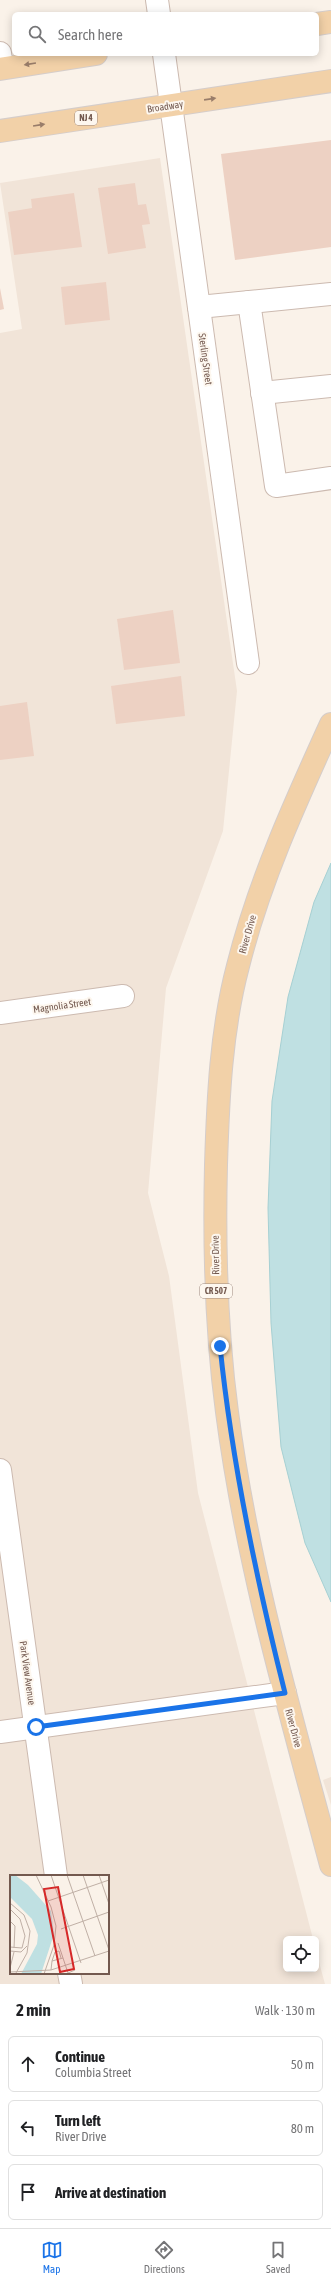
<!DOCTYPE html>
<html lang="en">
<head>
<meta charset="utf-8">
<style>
	:root { --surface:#fff; --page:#f2f2f2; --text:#202124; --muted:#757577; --line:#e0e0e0; --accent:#1a73e8 }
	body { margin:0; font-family:"Asap Condensed",sans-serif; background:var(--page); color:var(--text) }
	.controls { position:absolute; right:12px; bottom:12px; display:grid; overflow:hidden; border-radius:6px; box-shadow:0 2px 10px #0003 }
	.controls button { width:36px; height:36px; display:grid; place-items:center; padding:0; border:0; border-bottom:1px solid var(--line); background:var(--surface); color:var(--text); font:20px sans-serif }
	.stop { position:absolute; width:12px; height:12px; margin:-9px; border:3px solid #1a73e8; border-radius:50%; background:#fff }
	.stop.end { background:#1a73e8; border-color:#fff; box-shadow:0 1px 4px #0008 }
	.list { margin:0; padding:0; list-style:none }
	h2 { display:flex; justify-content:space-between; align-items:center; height:52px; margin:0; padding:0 16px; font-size:17px }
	h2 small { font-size:13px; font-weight:400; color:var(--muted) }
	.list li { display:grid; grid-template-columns:26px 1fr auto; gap:12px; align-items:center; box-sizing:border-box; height:56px; margin:0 8px 8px; padding:0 8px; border:1px solid var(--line); border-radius:6px }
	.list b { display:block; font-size:15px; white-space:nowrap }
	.list p { margin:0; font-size:13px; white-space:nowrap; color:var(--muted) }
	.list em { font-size:13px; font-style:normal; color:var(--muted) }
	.icon { flex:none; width:22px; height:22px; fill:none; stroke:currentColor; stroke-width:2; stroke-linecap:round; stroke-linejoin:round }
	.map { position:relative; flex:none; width:331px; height:1984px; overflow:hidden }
	.search { position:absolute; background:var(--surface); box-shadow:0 2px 10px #0003; left:12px; right:12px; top:12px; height:44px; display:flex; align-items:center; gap:10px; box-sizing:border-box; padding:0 14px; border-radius:6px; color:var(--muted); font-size:15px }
	.sheet { height:244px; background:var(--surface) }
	nav { display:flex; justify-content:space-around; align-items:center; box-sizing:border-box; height:56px; border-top:1px solid var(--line); background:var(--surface); font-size:11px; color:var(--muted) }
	nav a { display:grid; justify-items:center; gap:2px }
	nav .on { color:var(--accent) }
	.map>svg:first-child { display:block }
	.residential { fill:#f1e4d8; fill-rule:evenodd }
	.water { fill:#bfe0e2; stroke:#a6d0d3 }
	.building { fill:#edd1c3 }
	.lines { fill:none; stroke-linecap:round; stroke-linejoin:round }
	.minor-casing { stroke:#ccbab0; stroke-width:24 }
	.major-casing { stroke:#d5cdca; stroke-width:24 }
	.minor { stroke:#fff; stroke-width:22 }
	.major { stroke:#f2d1a8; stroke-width:22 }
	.oneway { fill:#997d6a }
	.route { stroke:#1a73e8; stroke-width:5 }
	.labels { text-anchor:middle; stroke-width:4; stroke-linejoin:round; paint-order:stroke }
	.shield { fill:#fdf7ef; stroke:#9c887f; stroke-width:1 }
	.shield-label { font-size:9px; font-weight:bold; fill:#73594f }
	.street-label { font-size:10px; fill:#73594f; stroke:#fdf7ef }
	.inset-road { fill:none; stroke:#c0b0a6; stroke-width:1 }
	.view { fill:#d62828; fill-opacity:0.15; stroke:#d62828; stroke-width:2 }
	.inset-edge { fill:none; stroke:#73594f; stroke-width:2 }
</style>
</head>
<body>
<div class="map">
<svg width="331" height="1984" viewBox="0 0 331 1984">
	<rect width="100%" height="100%" fill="#faf2e9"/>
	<g class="residential">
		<path d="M160,158L237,691L223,831L166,988L148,1193L169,1276L198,1493L313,1939H286V1969H316V1951L325,1984H0V333L22,329L0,183ZM11,1876H108V1973H11Z"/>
		<path d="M331,1777V1805L323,1780Z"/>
	</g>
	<path class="water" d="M331,863V1602L305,1543L281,1447L271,1323L268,1208L272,1101L288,997L314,902Z"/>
	<g class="building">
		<path d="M331,140V247L235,260L221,154Z"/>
		<path d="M135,183L138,205L146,204L150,224L142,225L146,248L108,254L98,188Z"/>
		<path d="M74,193L82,247L14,255L8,212L32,208L31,199Z"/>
		<path d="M106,282L110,320L65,325L61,287Z"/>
		<path d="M0,288L4,309L0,310Z"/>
		<path d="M173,610L180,663L124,670L117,619Z"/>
		<path d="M181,676L185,716L116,724L111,686Z"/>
		<path d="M27,702L34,756L0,760V706Z"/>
	</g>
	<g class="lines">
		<defs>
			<g id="minor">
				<path d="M157,0L159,14"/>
				<path d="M0,53L2,68"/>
				<path d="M164,54L248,663"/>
				<path d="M249,302L276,486L331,478"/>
				<path d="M199,307L331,294"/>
				<path d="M262,393L331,386"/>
				<path d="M0,1013L123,996"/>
				<path d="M0,1470L56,1876"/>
				<path d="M0,1732L285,1693"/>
				<path d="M69,1973L71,1984"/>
			</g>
			<g id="major">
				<path d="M317,24L331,22"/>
				<path d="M0,69L96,54"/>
				<path d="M0,131L331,81"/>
				<path d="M331,724C295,803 259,882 238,966C221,1030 218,1099 216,1165C214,1247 216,1330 227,1412C247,1566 291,1715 331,1865"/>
			</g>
		</defs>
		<use href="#minor" class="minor-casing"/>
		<use href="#major" class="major-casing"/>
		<use href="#minor" class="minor"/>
		<use href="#major" class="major"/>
	</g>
	<defs><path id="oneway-solid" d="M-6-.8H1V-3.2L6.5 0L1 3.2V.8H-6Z"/></defs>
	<g class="oneway">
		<use href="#oneway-solid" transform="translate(30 64) rotate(171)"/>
		<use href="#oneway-solid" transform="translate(210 99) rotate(-8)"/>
		<use href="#oneway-solid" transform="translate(39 125) rotate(-9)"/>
	</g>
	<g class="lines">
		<path class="route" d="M36,1727L285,1693C256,1578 232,1464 220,1346"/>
	</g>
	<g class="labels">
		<g class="shield">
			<rect x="75" y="111" width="22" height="14" rx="3"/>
			<rect x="200" y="1284" width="32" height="14" rx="3"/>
		</g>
		<g class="shield-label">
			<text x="86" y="121">NJ 4</text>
			<text x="216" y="1294">CR 507</text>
		</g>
		<g class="street-label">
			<text transform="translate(165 106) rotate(-9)" y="4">Broadway</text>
			<text transform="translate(206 359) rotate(82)" y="4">Sterling Street</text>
			<text transform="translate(247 934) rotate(-74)" y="4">River Drive</text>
			<text transform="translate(62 1005) rotate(-8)" y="4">Magnolia Street</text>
			<text transform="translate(215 1255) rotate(-91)" y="4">River Drive</text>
			<text transform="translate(28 1673) rotate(82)" y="4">Park View Avenue</text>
			<text transform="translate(294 1728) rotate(75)" y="4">River Drive</text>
		</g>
	</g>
	<g transform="translate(10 1875)">
		<rect width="99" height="99" fill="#faf2e9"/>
		<path d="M0,0H5L18,10L41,36L44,59L31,99H11L27,69L28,60L22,44L0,22Z" fill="#bfe0e2"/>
		<path class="inset-road" d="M26,0L41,32L46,51L44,70L34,99M41,0L71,88M57,0L85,81M73,0L99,75M89,0L99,29M38,26L99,5M0,28L14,40L20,56L17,78L6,98M0,34L10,44L15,61L12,73L0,72M0,46L5,51L4,73M51,54L99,37M48,68L58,98L65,95M0,76L11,77L17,71M42,86L45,77L49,76L51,83M0,93L4,77M41,95L42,86L53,83M0,97L41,95L99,76"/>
		<path class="view" d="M48,12L64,94L50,97L34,14Z"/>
		<rect width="99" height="99" class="inset-edge"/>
	</g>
</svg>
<div class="controls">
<button><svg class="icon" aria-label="locate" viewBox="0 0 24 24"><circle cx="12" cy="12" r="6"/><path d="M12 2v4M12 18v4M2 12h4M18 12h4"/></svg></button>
</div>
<div class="stop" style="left:36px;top:1727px"></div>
<div class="stop end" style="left:220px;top:1346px"></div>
<div class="search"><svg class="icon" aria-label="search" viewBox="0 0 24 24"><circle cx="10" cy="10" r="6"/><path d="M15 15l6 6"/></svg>Search here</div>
</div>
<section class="sheet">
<h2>2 min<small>Walk · 130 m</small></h2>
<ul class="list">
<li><svg class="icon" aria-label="ahead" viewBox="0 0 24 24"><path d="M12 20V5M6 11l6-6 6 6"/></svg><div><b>Continue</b><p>Columbia Street</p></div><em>50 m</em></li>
<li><svg class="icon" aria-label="left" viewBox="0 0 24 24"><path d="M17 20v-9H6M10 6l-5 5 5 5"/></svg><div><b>Turn left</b><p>River Drive</p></div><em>80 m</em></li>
<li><svg class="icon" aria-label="arrive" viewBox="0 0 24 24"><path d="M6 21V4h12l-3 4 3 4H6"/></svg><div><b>Arrive at destination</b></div></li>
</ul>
</section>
<nav>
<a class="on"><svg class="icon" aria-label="map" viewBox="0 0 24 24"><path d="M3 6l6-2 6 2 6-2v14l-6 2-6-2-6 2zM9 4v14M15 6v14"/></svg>Map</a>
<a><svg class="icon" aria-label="directions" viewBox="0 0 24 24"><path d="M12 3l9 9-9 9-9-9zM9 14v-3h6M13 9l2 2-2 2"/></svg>Directions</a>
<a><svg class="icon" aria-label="saved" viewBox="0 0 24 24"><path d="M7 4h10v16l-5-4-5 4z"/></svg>Saved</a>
</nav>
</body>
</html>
